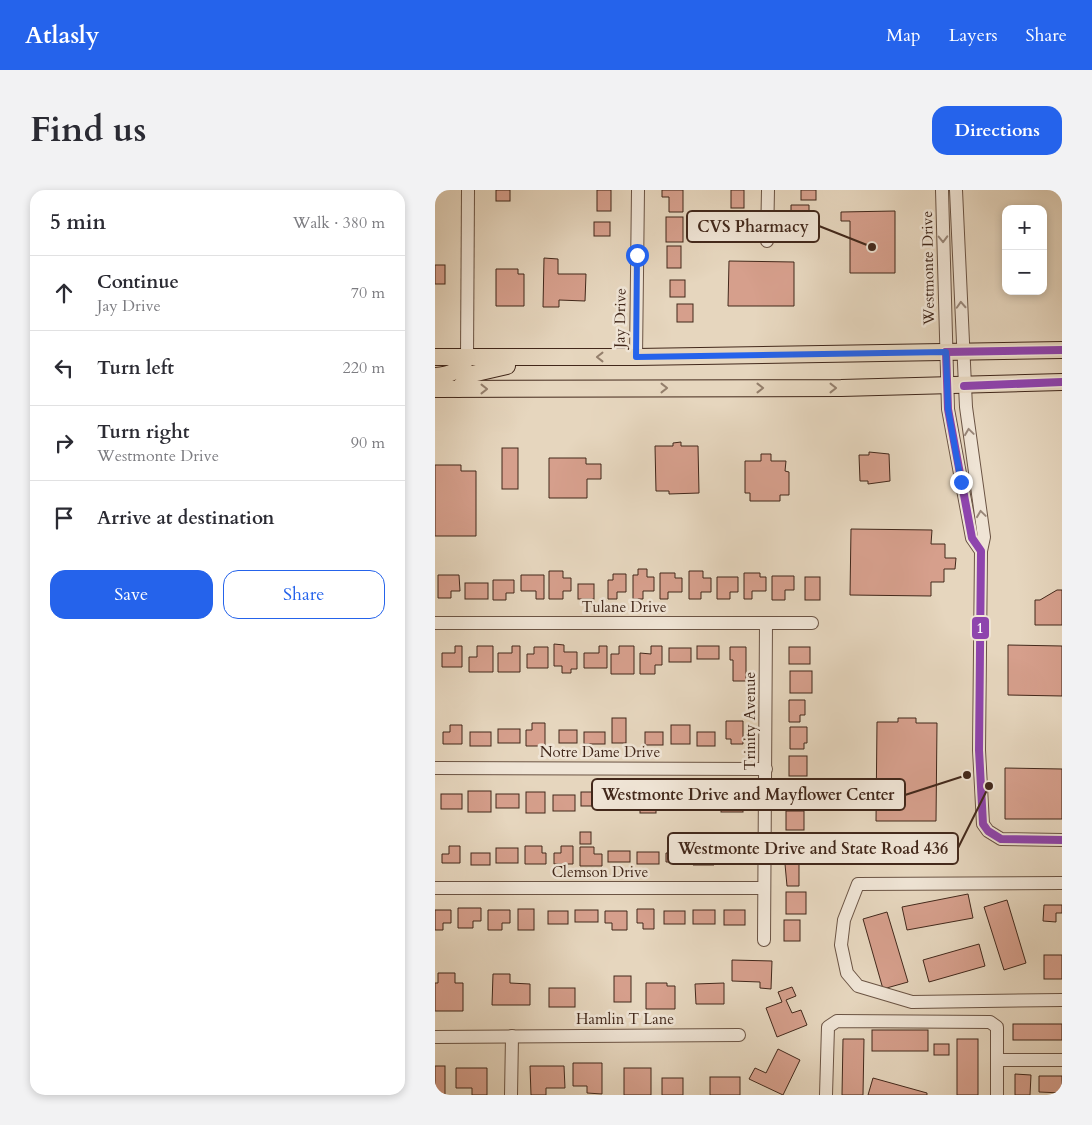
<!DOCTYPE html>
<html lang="en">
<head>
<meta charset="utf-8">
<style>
	:root { --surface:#fff; --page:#f2f2f3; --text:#2b2b33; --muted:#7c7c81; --line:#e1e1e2; --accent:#2563eb }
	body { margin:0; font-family:Cardo,serif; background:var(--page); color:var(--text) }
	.controls { position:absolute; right:15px; top:15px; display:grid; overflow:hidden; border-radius:10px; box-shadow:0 2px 8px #0003 }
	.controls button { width:45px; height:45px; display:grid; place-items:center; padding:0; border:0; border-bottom:1px solid var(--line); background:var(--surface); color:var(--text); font:25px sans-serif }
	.stop { position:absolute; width:15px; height:15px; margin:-11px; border:4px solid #2563eb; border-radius:50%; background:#fff }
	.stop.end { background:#2563eb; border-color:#fff; box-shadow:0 1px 5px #0008 }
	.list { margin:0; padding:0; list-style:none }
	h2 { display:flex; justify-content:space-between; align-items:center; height:65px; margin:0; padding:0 20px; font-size:21px }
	h2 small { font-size:16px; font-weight:400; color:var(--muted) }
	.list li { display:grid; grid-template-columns:32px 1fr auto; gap:15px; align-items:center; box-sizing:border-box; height:75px; padding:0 20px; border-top:1px solid var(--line) }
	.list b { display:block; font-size:19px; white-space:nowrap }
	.list p { margin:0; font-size:16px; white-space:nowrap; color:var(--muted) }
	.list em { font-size:16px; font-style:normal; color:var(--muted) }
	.actions { display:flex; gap:10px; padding:15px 20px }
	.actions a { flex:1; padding:11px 0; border:1px solid var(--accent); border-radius:15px; text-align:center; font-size:18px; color:var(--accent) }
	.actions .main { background:var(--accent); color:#fff }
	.icon { flex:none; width:28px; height:28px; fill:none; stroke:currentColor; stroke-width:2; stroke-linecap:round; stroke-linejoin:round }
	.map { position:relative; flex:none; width:627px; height:905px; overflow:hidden; border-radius:15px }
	header { display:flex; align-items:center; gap:30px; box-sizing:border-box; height:70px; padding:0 25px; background:var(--accent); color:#fff }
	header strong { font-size:24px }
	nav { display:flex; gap:28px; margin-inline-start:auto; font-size:18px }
	.intro { display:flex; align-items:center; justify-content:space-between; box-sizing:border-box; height:120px; padding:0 30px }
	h1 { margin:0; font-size:35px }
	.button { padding:12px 22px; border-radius:15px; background:var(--accent); color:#fff; font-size:18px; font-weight:700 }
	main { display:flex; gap:30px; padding:0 30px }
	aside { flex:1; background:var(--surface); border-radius:15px; box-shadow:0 2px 8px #0003 }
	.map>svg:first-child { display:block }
	.building { fill:#d69f8c; stroke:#42281b }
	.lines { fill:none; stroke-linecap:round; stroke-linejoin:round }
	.minor-casing { stroke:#6b5444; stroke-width:14 }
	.major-casing { stroke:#42281b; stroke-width:18 }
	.minor { stroke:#efe4d5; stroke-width:12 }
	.major { stroke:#e6d6be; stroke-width:16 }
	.bus-1-casing { stroke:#efe4d5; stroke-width:11 }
	.bus-1 { stroke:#8e44ad; stroke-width:8 }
	.oneway { stroke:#988678 }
	.oneway2 { stroke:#947f6c }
	.route { stroke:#2563eb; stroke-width:6 }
	.labels { text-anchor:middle; stroke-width:5; stroke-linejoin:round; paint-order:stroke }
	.street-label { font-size:15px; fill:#42281b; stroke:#efe4d5 }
	.leader { fill:none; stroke:#42281b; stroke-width:2 }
	.callout-dot { fill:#42281b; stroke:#efe4d5; stroke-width:2 }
	.callout { fill:#efe4d5; stroke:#42281b; stroke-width:2 }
	.callout-label { font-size:16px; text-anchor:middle; font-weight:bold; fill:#42281b }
	.line-badge { stroke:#efe4d5; stroke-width:2 }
	.badge-label { font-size:14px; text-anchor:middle; font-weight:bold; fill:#fff }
</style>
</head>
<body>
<header>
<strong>Atlasly</strong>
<nav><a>Map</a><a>Layers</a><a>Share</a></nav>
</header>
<div class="intro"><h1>Find us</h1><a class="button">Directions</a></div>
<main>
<aside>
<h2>5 min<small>Walk · 380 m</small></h2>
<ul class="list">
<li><svg class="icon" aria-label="ahead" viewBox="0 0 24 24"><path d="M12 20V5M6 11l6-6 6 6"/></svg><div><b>Continue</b><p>Jay Drive</p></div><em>70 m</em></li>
<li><svg class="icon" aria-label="left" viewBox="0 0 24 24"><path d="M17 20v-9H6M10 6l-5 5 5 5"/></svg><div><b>Turn left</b></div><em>220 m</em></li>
<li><svg class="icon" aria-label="right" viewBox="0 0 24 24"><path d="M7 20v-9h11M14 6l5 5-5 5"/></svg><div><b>Turn right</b><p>Westmonte Drive</p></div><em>90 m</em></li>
<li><svg class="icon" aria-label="arrive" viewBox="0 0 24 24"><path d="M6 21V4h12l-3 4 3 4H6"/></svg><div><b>Arrive at destination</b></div></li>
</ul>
<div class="actions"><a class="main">Save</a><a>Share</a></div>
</aside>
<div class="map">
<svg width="627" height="905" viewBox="0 0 627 905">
	<rect width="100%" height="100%" fill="#e6d6be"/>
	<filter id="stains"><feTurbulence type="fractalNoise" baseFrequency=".004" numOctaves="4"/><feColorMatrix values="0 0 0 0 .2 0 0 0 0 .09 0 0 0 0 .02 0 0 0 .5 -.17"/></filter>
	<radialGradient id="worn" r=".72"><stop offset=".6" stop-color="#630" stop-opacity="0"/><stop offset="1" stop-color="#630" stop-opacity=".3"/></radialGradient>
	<g class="building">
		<rect x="61" y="0" width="14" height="11"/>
		<rect x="162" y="0" width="14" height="21"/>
		<path d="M227,0H248V22H234V7H227Z"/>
		<rect x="296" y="0" width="13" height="18"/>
		<rect x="366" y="0" width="15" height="10"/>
		<path d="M356,15H374V25H381V41H356Z"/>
		<path d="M460,21V83H415V31H406V22Z"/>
		<rect x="231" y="27" width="17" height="25"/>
		<rect x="159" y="32" width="16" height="14"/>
		<rect x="232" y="56" width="14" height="22"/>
		<path d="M109,68L123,69V84H151L150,111L124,110V117H108Z"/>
		<path d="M294,71L359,72V116H293Z"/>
		<rect x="0" y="75" width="10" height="19"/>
		<path d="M61,79H83V84H89V116H61Z"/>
		<rect x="235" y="90" width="15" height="17"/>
		<rect x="242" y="114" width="16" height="18"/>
		<path d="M246,252V256H263L264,303L234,304V301H221L220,256H238V253Z"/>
		<rect x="67" y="258" width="16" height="41"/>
		<path d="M434,262L454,264L455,291L433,294V291H425L424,265H434Z"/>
		<path d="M326,264H336V271H351L350,281L354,282V305H345V311H315V303H310V271H326Z"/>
		<path d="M114,268H151V274H166V289H152V308H114Z"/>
		<path d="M0,275H26V281H41V346H0Z"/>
		<path d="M416,339L497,340L496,354H510V368H521L520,379H509V392H496V406L415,405Z"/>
		<path d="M203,379H212V387H219V401H208V409H198V385H203Z"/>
		<path d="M114,381H128V388H136V401H128V409H114Z"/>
		<path d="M254,381H268V388H276V402H266V409H254Z"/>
		<path d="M225,383H240V388H247V402H233V409H225Z"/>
		<path d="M309,383H325V387H331V401H317V409H309Z"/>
		<path d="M178,384H191V402H182V409H173V390H178Z"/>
		<path d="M3,385H24L25,401H16V408H3Z"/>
		<path d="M86,385H109V409H101V401H86Z"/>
		<path d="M337,386H359V400H350V410H337Z"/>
		<path d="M282,387H303V402H295V409H282Z"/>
		<rect x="370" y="387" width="15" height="23"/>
		<path d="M58,390H79V403H71V410H58Z"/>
		<rect x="30" y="393" width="23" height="16"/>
		<rect x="143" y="394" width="16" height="15"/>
		<path d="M622,400H627V435H600V410H605Z"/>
		<path d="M119,454L129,455V462H142V479H136V483H127V476H119Z"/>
		<path d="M573,455L627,456V506L573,505Z"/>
		<path d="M20,456H27V477H7V463H20Z"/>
		<path d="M42,456H58V482H34V467H42Z"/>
		<path d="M77,456H85V482H63V463H77Z"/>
		<path d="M164,456H172V478H149V463H164Z"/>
		<path d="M184,456H199V484H176V464H184Z"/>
		<path d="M216,456H227V475H220V484H205V463L216,464Z"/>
		<rect x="262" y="456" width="22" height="13"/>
		<path d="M99,457H113V478H92V464H99Z"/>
		<path d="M295,457H311V491H298V470H295Z"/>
		<rect x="354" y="457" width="21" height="17"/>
		<rect x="234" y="458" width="22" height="14"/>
		<rect x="355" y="481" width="22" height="22"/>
		<path d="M354,510H370V525H365V532H354Z"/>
		<rect x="177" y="528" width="14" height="25"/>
		<path d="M463,528H481V533H502L501,631H441L442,532H463Z"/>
		<path d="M291,531H308V554H296V549H291Z"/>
		<path d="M97,533H110V556H91V540H97Z"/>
		<path d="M15,535H27V554H8V542H15Z"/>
		<rect x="236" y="535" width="19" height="19"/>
		<path d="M355,537H372V553H369V559H355Z"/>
		<rect x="63" y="539" width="22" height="14"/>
		<rect x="124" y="540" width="18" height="13"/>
		<rect x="35" y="542" width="21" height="14"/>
		<rect x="149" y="542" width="21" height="12"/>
		<rect x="210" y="542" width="18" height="13"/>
		<rect x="262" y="542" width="18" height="14"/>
		<rect x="354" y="566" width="18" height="20"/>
		<path d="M570,578L627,579V629H570Z"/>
		<rect x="33" y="601" width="23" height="21"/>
		<rect x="91" y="602" width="19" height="21"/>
		<rect x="146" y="602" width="19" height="14"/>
		<rect x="205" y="603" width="16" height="20"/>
		<rect x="6" y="604" width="21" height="15"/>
		<rect x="61" y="604" width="23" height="14"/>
		<rect x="118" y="605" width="22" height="16"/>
		<rect x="286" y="605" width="22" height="17"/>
		<rect x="351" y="621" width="18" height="19"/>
		<rect x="145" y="642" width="11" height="12"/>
		<path d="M14,656H25V673H7V664H14Z"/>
		<path d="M90,656H107V663H111V674H90Z"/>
		<path d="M126,656H138V674H119V663H126Z"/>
		<path d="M238,656H252V672H231V663H238Z"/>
		<path d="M145,657H159V664H167V676H145Z"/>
		<path d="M258,657H272V663H279V675H258Z"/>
		<rect x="61" y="658" width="22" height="15"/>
		<rect x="173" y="661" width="22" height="11"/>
		<rect x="202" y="662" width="22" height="12"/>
		<rect x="36" y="663" width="19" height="12"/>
		<path d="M350,674H364V696H352Z"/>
		<rect x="351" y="702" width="20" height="22"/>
		<path d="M533,704L538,728L472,740L467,717Z"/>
		<path d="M572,710L591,773L569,780L549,717Z"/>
		<path d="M609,715H627V723H621V732L608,731Z"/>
		<path d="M23,718H46V731H38V738H23Z"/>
		<rect x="83" y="719" width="16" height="21"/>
		<path d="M202,719H219V739H208V733H202Z"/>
		<path d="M0,720H16V733H8V740H0Z"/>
		<path d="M53,720H75V733H67V740H53Z"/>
		<rect x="140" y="720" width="23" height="12"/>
		<rect x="258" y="720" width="22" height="14"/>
		<rect x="289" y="720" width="21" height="15"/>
		<rect x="113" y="721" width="20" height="13"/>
		<path d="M170,721H192V740H177V733H170Z"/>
		<rect x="229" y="721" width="21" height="13"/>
		<path d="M452,722L473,792L448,799L428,729Z"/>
		<rect x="349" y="730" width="16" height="21"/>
		<path d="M544,754L550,776L494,792L488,770Z"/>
		<rect x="609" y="765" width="18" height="24"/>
		<path d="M297,770L337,771L336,799L325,798V792L297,791Z"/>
		<path d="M3,783H20V793H28V821H0V793H3Z"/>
		<path d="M58,784H75V793L95,794V815H57Z"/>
		<rect x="179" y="786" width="17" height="26"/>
		<path d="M211,793H232V796H240V819H211Z"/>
		<path d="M289,793V814H261L260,794Z"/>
		<path d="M357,797L361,806L351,810L357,823L366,820L372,835L342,847L331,818L347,812L343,802Z"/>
		<rect x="114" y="798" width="26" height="19"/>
		<rect x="578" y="834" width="49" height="16"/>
		<rect x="437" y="840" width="56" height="21"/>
		<path d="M408,849H429L428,905H407Z"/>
		<rect x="522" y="849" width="21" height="56"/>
		<rect x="499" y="854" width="15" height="11"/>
		<path d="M343,859L365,870L348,905L314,889L320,878L331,883Z"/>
		<path d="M138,873H167V904L152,903V896H138Z"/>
		<rect x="0" y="876" width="10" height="29"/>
		<path d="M95,876H129L130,898H111V905H96Z"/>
		<path d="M21,878H52V905H37V898H21Z"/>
		<rect x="189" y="878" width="27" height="27"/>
		<path d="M580,884L596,885L595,905H580Z"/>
		<path d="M604,886H627V903L604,902Z"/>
		<rect x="275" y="887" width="30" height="18"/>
		<rect x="227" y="888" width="21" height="17"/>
		<path d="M438,888L492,903V905H433Z"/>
	</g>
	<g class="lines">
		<defs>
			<g id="minor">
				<path d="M507,0L513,219L537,348L546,361"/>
				<path d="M521,0L531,217L549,347L546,361L544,560L548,634L553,641L566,649L627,650"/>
				<path d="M332,51L333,0"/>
				<path d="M201,167L203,0"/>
				<path d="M32,168L33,0"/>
				<path d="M0,433H377"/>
				<path d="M0,578L331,579"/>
				<path d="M627,693L423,694L409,730L406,755L412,783L423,796L477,812L627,810"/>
				<path d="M0,698H329"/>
				<path d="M329,750L331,433"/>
				<path d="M0,847L304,845"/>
				<path d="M562,870H627"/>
				<path d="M76,905L77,846"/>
				<path d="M391,905L393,837L402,831L555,832L562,837V905"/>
			</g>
			<g id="major">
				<path d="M0,167H201L627,160"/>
				<path d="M0,186C16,185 24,181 32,168"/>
				<path d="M0,199L406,198L627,192"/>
				<path d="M23,199L37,184L72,176"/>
			</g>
		</defs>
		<use href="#minor" class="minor-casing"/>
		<use href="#major" class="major-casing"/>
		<use href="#minor" class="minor"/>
		<use href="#major" class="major"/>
		<defs>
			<g id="bus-1">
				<path d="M511,162L513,219L537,348L546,361L544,560L548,634L553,641L566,649L627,650"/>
				<path d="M511,162L627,160"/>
				<path d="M529,196L627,192"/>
			</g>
		</defs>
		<use href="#bus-1" class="bus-1-casing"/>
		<use href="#bus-1" class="bus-1"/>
	</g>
	<defs><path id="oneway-chevron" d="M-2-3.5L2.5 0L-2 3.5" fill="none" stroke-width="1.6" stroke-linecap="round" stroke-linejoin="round" transform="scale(1.25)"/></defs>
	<g class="oneway">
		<use href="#oneway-chevron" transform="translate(508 49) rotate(89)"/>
		<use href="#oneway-chevron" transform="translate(526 115) rotate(-93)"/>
		<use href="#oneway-chevron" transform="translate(534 242) rotate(-98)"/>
		<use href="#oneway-chevron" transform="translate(546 324) rotate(-98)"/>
	</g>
	<g class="oneway2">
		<use href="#oneway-chevron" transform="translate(165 167) rotate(180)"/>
		<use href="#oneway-chevron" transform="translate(229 198)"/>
		<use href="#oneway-chevron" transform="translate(325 198)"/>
		<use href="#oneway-chevron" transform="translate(398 198)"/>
		<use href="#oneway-chevron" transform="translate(49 199)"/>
	</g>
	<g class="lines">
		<path class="route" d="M202,65L201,167L511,162L513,219L526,292"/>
	</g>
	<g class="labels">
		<g class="street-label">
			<text transform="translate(493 78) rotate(-91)" y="5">Westmonte Drive</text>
			<text transform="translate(185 128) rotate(-89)" y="5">Jay Drive</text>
			<text x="189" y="422">Tulane Drive</text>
			<text transform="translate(315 531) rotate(-90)" y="5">Trinity Avenue</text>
			<text x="165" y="567">Notre Dame Drive</text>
			<text x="165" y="687">Clemson Drive</text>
			<text x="190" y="834">Hamlin T Lane</text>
		</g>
	</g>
	<path class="leader" d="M437 57L384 36M532 585L470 605M554 596L523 658"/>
	<g class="callout-dot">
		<circle cx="437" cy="57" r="5"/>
		<circle cx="532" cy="585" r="5"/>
		<circle cx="554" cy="596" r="5"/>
	</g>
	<g class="callout">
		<rect x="252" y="21" width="132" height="31" rx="5"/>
		<rect x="157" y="589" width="313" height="31" rx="5"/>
		<rect x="233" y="643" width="290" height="31" rx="5"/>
	</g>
	<g class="callout-label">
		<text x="318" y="42">CVS Pharmacy</text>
		<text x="313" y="610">Westmonte Drive and Mayflower Center</text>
		<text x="378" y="664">Westmonte Drive and State Road 436</text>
	</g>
	<rect class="line-badge" x="536" y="426" width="19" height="24" rx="5" fill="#8e44ad"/>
	<g class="badge-label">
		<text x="545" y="443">1</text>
	</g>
	<rect width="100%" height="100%" filter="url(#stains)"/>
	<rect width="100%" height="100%" fill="url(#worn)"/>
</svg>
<div class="controls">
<button>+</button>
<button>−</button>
</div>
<div class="stop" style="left:202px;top:65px"></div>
<div class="stop end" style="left:526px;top:292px"></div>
</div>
</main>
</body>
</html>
